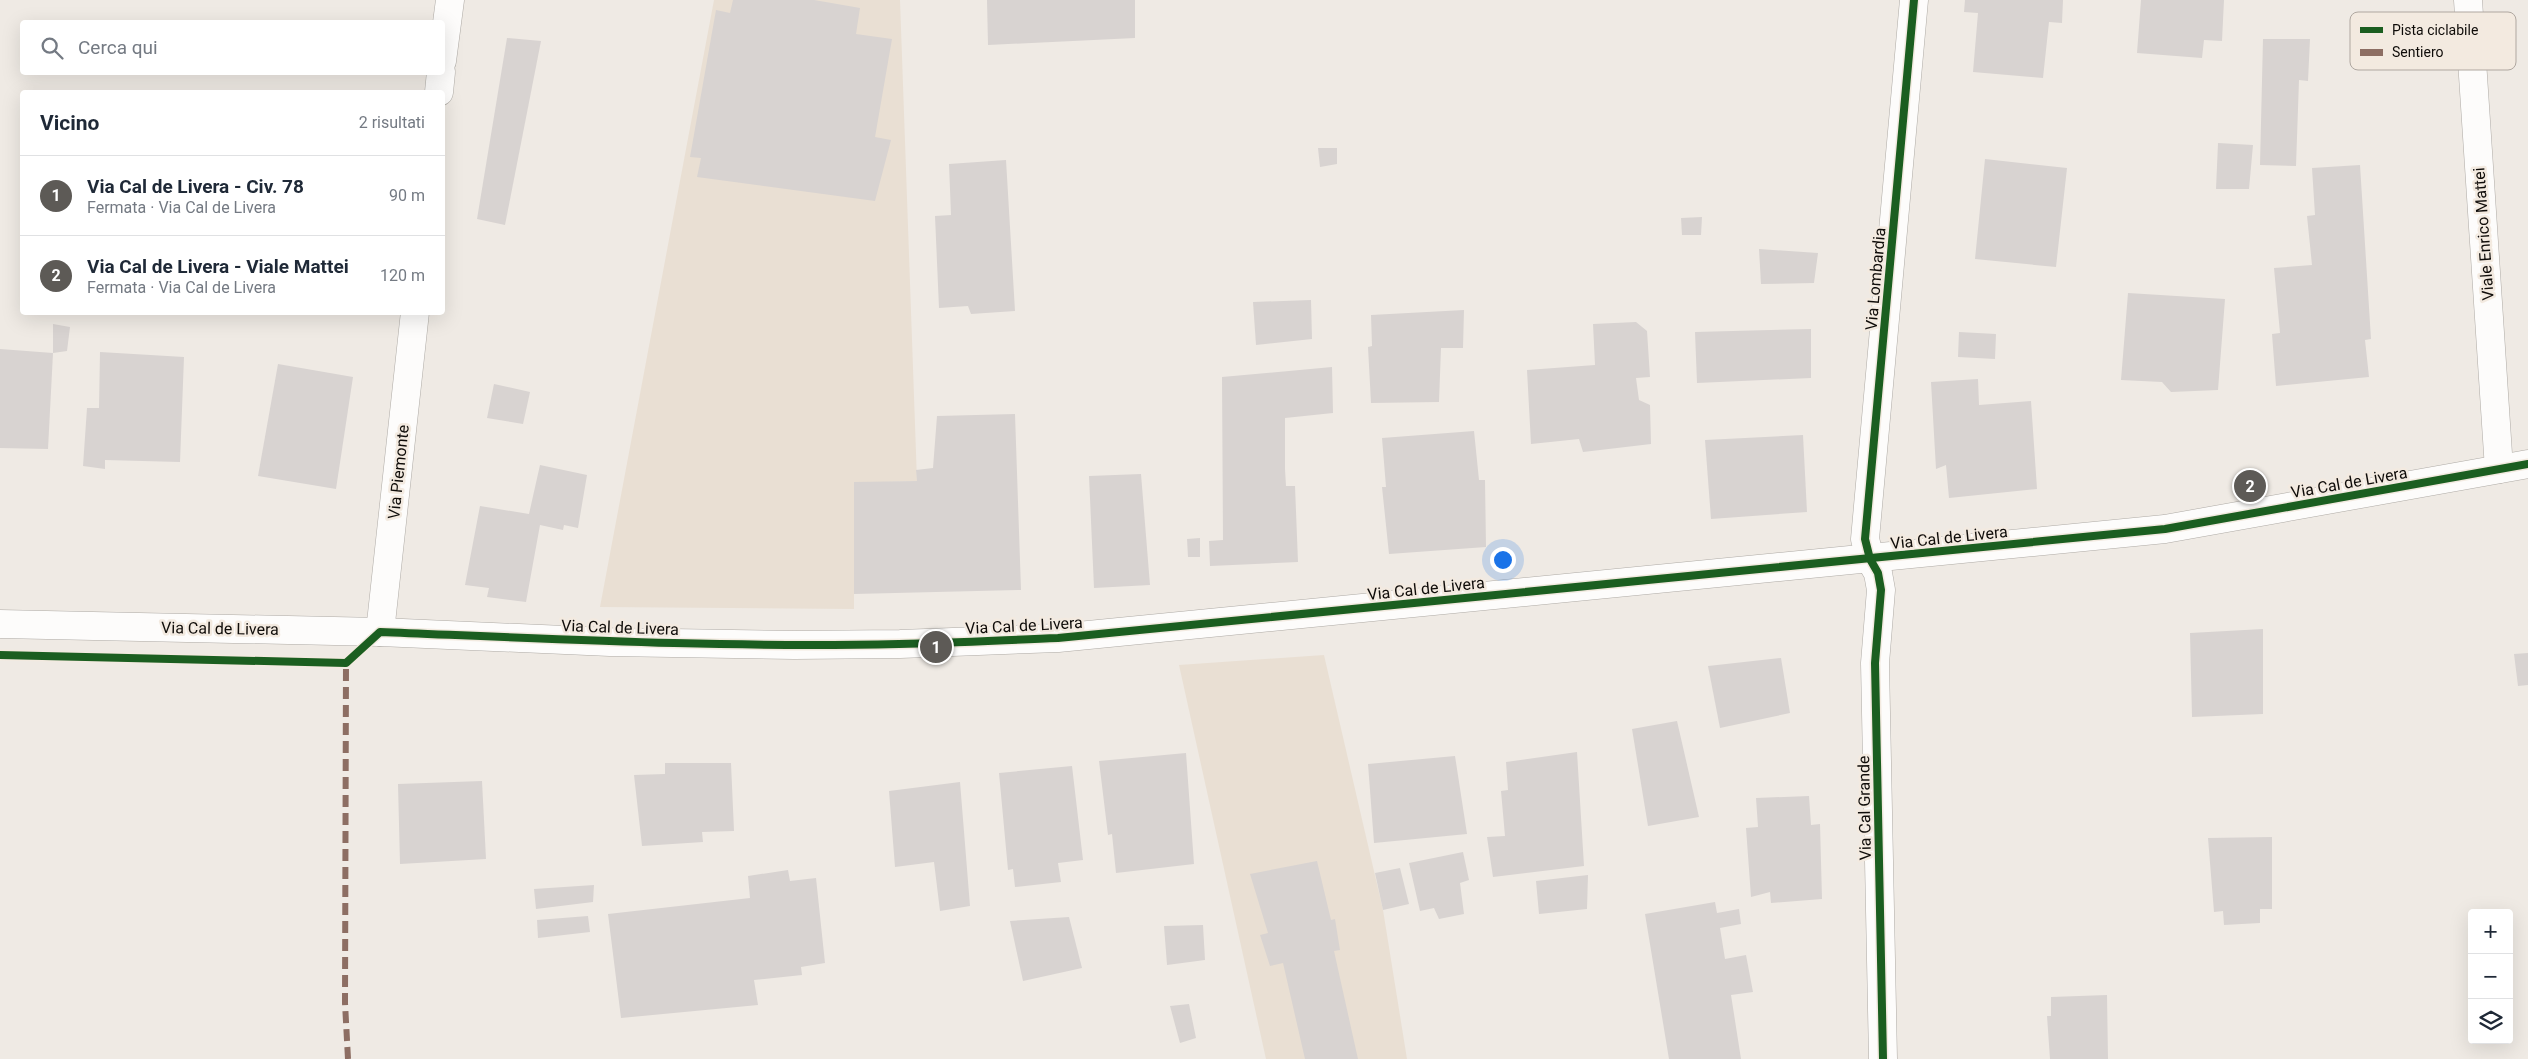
<!DOCTYPE html>
<html lang="it">
<head>
<meta charset="utf-8">
<style>
	:root { --surface:#fff; --page:#f2f2f3; --text:#1f2937; --muted:#747a83; --line:#e0e1e3; --accent:#5d5a56 }
	body { margin:0; font-family:Roboto,sans-serif; background:var(--page); color:var(--text) }
	.controls { position:absolute; right:15px; bottom:15px; display:grid; overflow:hidden; border-radius:5px; box-shadow:0 5px 20px #0002 }
	.controls button { width:45px; height:45px; display:grid; place-items:center; padding:0; border:0; border-bottom:1px solid var(--line); background:var(--surface); color:var(--text); font:25px sans-serif }
	.you { position:absolute; left:1502px; top:559px; width:18px; height:18px; margin:-12px; border:4px solid #fff; border-radius:50%; background:#1a73e8; box-shadow:0 0 0 8px #1a73e833 }
	.badge { display:grid; place-items:center; width:32px; height:32px; border-radius:50%; background:var(--accent); color:#fff; font-size:16px; font-weight:700 }
	.pin { position:absolute; translate:-50% -50%; border:2px solid #fff; box-shadow:0 1px 5px #0006 }
	.list { margin:0; padding:0; list-style:none }
	h2 { display:flex; justify-content:space-between; align-items:center; height:65px; margin:0; padding:0 20px; font-size:21px }
	h2 small { font-size:16px; font-weight:400; color:var(--muted) }
	.list li { display:grid; grid-template-columns:32px 1fr auto; gap:15px; align-items:center; box-sizing:border-box; height:80px; padding:0 20px; border-top:1px solid var(--line) }
	.list b { display:block; font-size:19px; white-space:nowrap }
	.list p { margin:0; font-size:16px; white-space:nowrap; color:var(--muted) }
	.list em { font-size:16px; font-style:normal; color:var(--muted) }
	.icon { flex:none; width:28px; height:28px; fill:none; stroke:currentColor; stroke-width:2; stroke-linecap:round; stroke-linejoin:round }
	.map { position:relative; flex:none; width:2528px; height:1059px; overflow:hidden }
	.search { position:absolute; background:var(--surface); box-shadow:0 5px 20px #0002; left:20px; top:20px; width:425px; height:55px; display:flex; align-items:center; gap:12px; box-sizing:border-box; padding:0 18px; border-radius:5px; color:var(--muted); font-size:19px }
	.panel { position:absolute; background:var(--surface); box-shadow:0 5px 20px #0002; left:20px; top:90px; width:425px; height:225px; border-radius:5px }
	.map>svg:first-child { display:block }
	.built { fill:#e9dfd3 }
	.building { fill:#d8d3d1 }
	.lines { fill:none; stroke-linecap:round; stroke-linejoin:round }
	.street-casing { stroke:#aeaaa5; stroke-width:29 }
	.secondary-casing { stroke:#aeaaa5; stroke-width:29 }
	.street { stroke:#fdfcfb; stroke-width:28 }
	.secondary { stroke:#fdfcfb; stroke-width:28 }
	.quiet { stroke:#8d6e63; stroke-width:6; stroke-dasharray:12 6; stroke-linecap:butt }
	.cycleway-casing { stroke:#f3eae0; stroke-width:11 }
	.cycleway { stroke:#1b5e20; stroke-width:8 }
	.labels { text-anchor:middle; stroke-width:5; stroke-linejoin:round; paint-order:stroke }
	.street-label { font-size:16px; fill:#0f0c09; stroke:#f3eae0 }
	.key { fill:#f3eae0; stroke:#afa7a0; stroke-width:1 }
	.key-label { font-size:14px; fill:#0f0c09 }
</style>
</head>
<body>
<div class="map">
<svg width="2528" height="1059" viewBox="0 0 2528 1059">
	<rect width="100%" height="100%" fill="#efeae4"/>
	<g class="built">
		<path d="M714,0H900L917,481L854,483V609L600,607Z"/>
		<path d="M1324,655L1383,910L1407,1059H1266L1179,665Z"/>
	</g>
	<g class="building">
		<path d="M733,0H814L860,8L856,34L892,39L875,137L891,140L875,201L697,177L701,158L690,157L716,10L730,13Z"/>
		<path d="M987,0H1135V38L988,45Z"/>
		<path d="M1965,0H2063L2062,23L2049,22L2043,78L1973,72L1978,13L1964,12Z"/>
		<path d="M2141,0H2224L2222,41L2204,40L2202,58L2137,53Z"/>
		<path d="M507,38L541,41L505,225L477,219Z"/>
		<path d="M2263,39H2310L2308,81L2299,80L2296,166L2260,165Z"/>
		<path d="M2218,143L2253,145L2249,189H2216Z"/>
		<path d="M1318,148H1337V164L1320,167Z"/>
		<path d="M1985,159L2067,168L2056,267L1975,259Z"/>
		<path d="M1006,160L1015,311L971,314L968,306L939,308L935,216L951,215L949,164Z"/>
		<path d="M2360,165L2371,339L2365,340L2369,377L2276,386L2272,334L2280,333L2274,268L2312,265L2307,216L2315,215L2312,168Z"/>
		<path d="M1702,217L1701,235H1682L1681,218Z"/>
		<path d="M1759,249L1818,253L1814,283L1761,284Z"/>
		<path d="M2128,293L2225,299L2218,390L2171,392L2162,382L2121,380Z"/>
		<path d="M1311,300L1312,339L1256,345L1253,302Z"/>
		<path d="M1464,310L1463,348H1441L1439,402L1371,403L1368,347L1372,346L1371,315Z"/>
		<path d="M1636,322L1647,331L1650,377L1636,378L1639,400L1650,405L1651,444L1583,452L1579,439L1531,444L1527,370L1595,365L1593,324Z"/>
		<path d="M53,324L70,327L67,351L53,353Z"/>
		<path d="M1811,329V378L1697,383L1695,332Z"/>
		<path d="M1959,332L1996,334L1995,359L1958,357Z"/>
		<path d="M0,349L53,353L48,449L0,448Z"/>
		<path d="M100,352L184,357L180,462L105,460V469L83,466L87,408H99Z"/>
		<path d="M278,364L353,377L336,489L258,476Z"/>
		<path d="M1332,367L1333,413L1285,418V469L1286,486H1295L1298,562L1210,566L1209,541L1223,540L1222,377Z"/>
		<path d="M1978,379L1979,405L2031,401L2037,489L1949,498L1946,465L1936,469L1931,382Z"/>
		<path d="M494,384L530,392L523,424L487,418Z"/>
		<path d="M1015,414L1021,590L854,594V482L917,481L916,470L933,468L937,416Z"/>
		<path d="M1474,431L1479,480H1485L1486,547L1389,554L1382,487H1386L1382,438Z"/>
		<path d="M1803,435L1807,512L1711,519L1705,440Z"/>
		<path d="M540,465L587,475L578,528L564,525L563,530L540,525L526,602L487,597L489,588L465,585L480,506L529,514Z"/>
		<path d="M1141,474L1150,585L1094,588L1089,476Z"/>
		<path d="M1200,538V557H1188L1187,539Z"/>
		<path d="M2263,629V714L2192,717L2190,633Z"/>
		<path d="M2528,653V685L2518,686L2514,654Z"/>
		<path d="M1781,658L1790,713L1720,728L1708,666Z"/>
		<path d="M1677,721L1699,817L1648,826L1632,729Z"/>
		<path d="M1577,752L1584,866L1493,877L1487,837L1505,836L1501,791L1508,790L1506,762Z"/>
		<path d="M1186,753L1194,864L1116,873L1112,834L1108,835L1099,761Z"/>
		<path d="M1455,756L1467,834L1374,843L1368,764Z"/>
		<path d="M665,763H731L734,831L702,832L703,842L642,846L634,775L665,774Z"/>
		<path d="M1072,766L1083,860L1058,863L1061,882L1015,887L1013,869L1008,870L999,773Z"/>
		<path d="M482,781L486,859L400,864L398,784Z"/>
		<path d="M960,782L970,906L940,911L934,862L895,867L889,791Z"/>
		<path d="M1809,796L1811,825L1820,824L1822,899L1771,903L1770,892L1751,897L1746,828L1758,827L1756,798Z"/>
		<path d="M2272,837V909H2260V923L2224,925L2223,911L2214,912L2208,838Z"/>
		<path d="M1463,852L1469,880L1460,883L1464,914L1439,919L1434,908L1420,911L1409,863Z"/>
		<path d="M1317,861L1331,920L1335,919L1340,950L1334,951L1358,1059H1305L1283,963L1270,966L1260,935L1268,933L1250,874Z"/>
		<path d="M1400,868L1409,904L1383,910L1375,873Z"/>
		<path d="M788,870L790,881L816,878L825,963L801,967L802,975L754,980L758,1005L621,1018L608,914L750,898L748,876Z"/>
		<path d="M1588,875L1587,909L1539,914L1536,881Z"/>
		<path d="M594,885L593,902L536,909L534,889Z"/>
		<path d="M1715,902L1717,913L1739,909L1741,924L1720,928L1725,959L1746,955L1753,992L1731,995L1741,1059H1669L1645,914Z"/>
		<path d="M588,916L590,932L538,938L537,920Z"/>
		<path d="M1069,917L1082,968L1023,981L1010,921Z"/>
		<path d="M1203,925L1205,960L1167,965L1164,926Z"/>
		<path d="M2107,995L2108,1059H2050L2047,1016H2051V997Z"/>
		<path d="M1189,1004L1196,1038L1180,1043L1170,1006Z"/>
	</g>
	<g class="lines">
		<defs>
			<g id="street">
				<path d="M442,61L450,0"/>
				<path d="M439,92L441,72"/>
				<path d="M380,632L415,312"/>
				<path d="M1883,1059L1875,663L1881,590L1878,573L1870,559L1865,539L1914,0"/>
			</g>
			<g id="secondary">
				<path d="M2468,0L2499,469"/>
				<path d="M0,624L380,632L610,642L794,645L900,644L1058,638L2165,529L2528,464"/>
			</g>
		</defs>
		<use href="#street" class="street-casing"/>
		<use href="#secondary" class="secondary-casing"/>
		<use href="#street" class="street"/>
		<use href="#secondary" class="secondary"/>
		<path class="quiet" d="M348,1059L345,1003L346,663L349,660"/>
		<defs>
			<g id="cycleway">
				<path d="M0,655L346,663L380,632C553,639 726,648 899,644C952,643 1005,640 1058,638L2165,529L2528,464"/>
				<path d="M1883,1059L1875,663L1881,590L1878,573L1870,559L1865,539L1914,0"/>
			</g>
		</defs>
		<use href="#cycleway" class="cycleway-casing"/>
		<use href="#cycleway" class="cycleway"/>
	</g>
	<g class="labels">
		<g class="street-label">
			<text transform="translate(2483 234) rotate(-94)" y="6">Viale Enrico Mattei</text>
			<text transform="translate(1875 279) rotate(-85)" y="6">Via Lombardia</text>
			<text transform="translate(398 472) rotate(-84)" y="6">Via Piemonte</text>
			<text transform="translate(2349 482) rotate(-10)" y="6">Via Cal de Livera</text>
			<text transform="translate(1949 537) rotate(-6)" y="6">Via Cal de Livera</text>
			<text transform="translate(1426 588) rotate(-6)" y="6">Via Cal de Livera</text>
			<text transform="translate(1024 625) rotate(-3)" y="6">Via Cal de Livera</text>
			<text transform="translate(620 627) rotate(2)" y="6">Via Cal de Livera</text>
			<text transform="translate(220 628) rotate(1)" y="6">Via Cal de Livera</text>
			<text transform="translate(1864 808) rotate(-91)" y="6">Via Cal Grande</text>
		</g>
	</g>
	<rect x="2350" y="12" width="166" height="58" rx="8" class="key"/>
	<rect x="2360" y="27" width="23" height="6" fill="#1b5e20"/>
	<rect x="2360" y="49" width="23" height="7" fill="#8d6e63"/>
	<g class="key-label">
		<text x="2392" y="35">Pista ciclabile</text>
		<text x="2392" y="57">Sentiero</text>
	</g>
</svg>
<div class="controls">
<button>+</button>
<button>−</button>
<button><svg class="icon" aria-label="layers" viewBox="0 0 24 24"><path d="M12 4l9 5-9 5-9-5zM3 14l9 5 9-5"/></svg></button>
</div>
<div class="you"></div>
<div class="pin badge" style="left:936px;top:647px">1</div>
<div class="pin badge" style="left:2250px;top:486px">2</div>
<div class="search"><svg class="icon" aria-label="search" viewBox="0 0 24 24"><circle cx="10" cy="10" r="6"/><path d="M15 15l6 6"/></svg>Cerca qui</div>
<section class="panel">
<h2>Vicino<small>2 risultati</small></h2>
<ul class="list">
<li><span class="badge">1</span><div><b>Via Cal de Livera - Civ. 78</b><p>Fermata · Via Cal de Livera</p></div><em>90 m</em></li>
<li><span class="badge">2</span><div><b>Via Cal de Livera - Viale Mattei</b><p>Fermata · Via Cal de Livera</p></div><em>120 m</em></li>
</ul>
</section>
</div>
</body>
</html>
